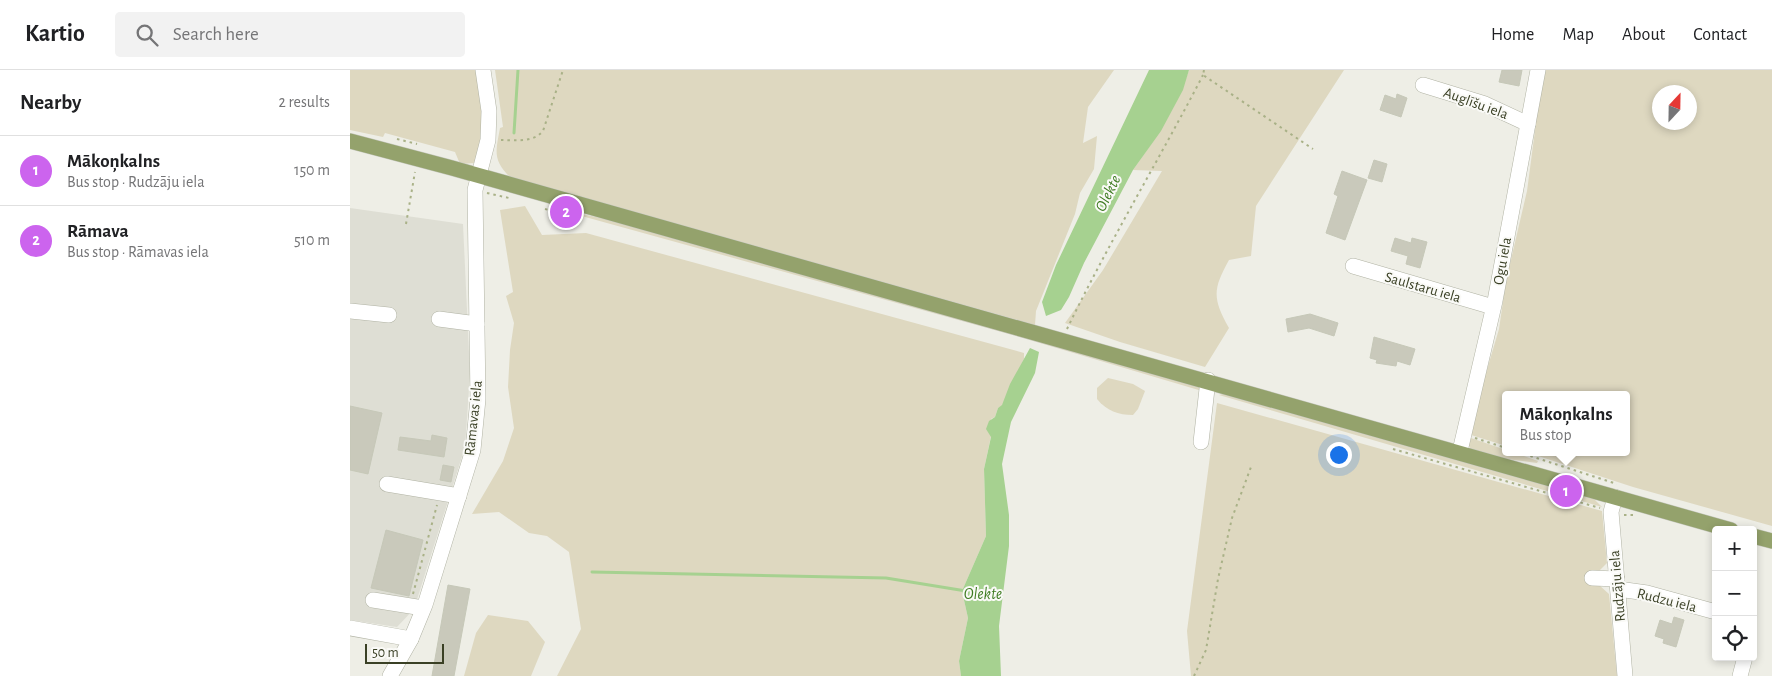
<!DOCTYPE html>
<html lang="en">
<head>
<meta charset="utf-8">
<style>
	:root { --surface:#fff; --page:#f2f2f2; --text:#202124; --muted:#757577; --line:#e0e0e0; --accent:#cc64ee }
	body { margin:0; font-family:"Alegreya Sans",sans-serif; background:var(--page); color:var(--text) }
	.controls { position:absolute; right:15px; bottom:15px; display:grid; overflow:hidden; border-radius:5px; box-shadow:0 2px 8px #0003 }
	.controls button { width:45px; height:45px; display:grid; place-items:center; padding:0; border:0; border-bottom:1px solid var(--line); background:var(--surface); color:var(--text); font:25px sans-serif }
	.compass { position:absolute; left:1302px; top:15px; width:45px; height:45px; border-radius:50%; background:var(--surface); box-shadow:0 2px 8px #0003; rotate:22deg }
	.scale { position:absolute; left:15px; bottom:12px; width:79px; box-sizing:border-box; padding-left:5px; border:2px solid #3a4025; border-top:0; font-size:14px; line-height:18px; white-space:nowrap; color:#3a4025; -webkit-text-stroke:4px #fafaf7; paint-order:stroke }
	.you { position:absolute; left:988px; top:384px; width:18px; height:18px; margin:-12px; border:4px solid #fff; border-radius:50%; background:#1a73e8; box-shadow:0 0 0 8px #1a73e833 }
	.badge { display:grid; place-items:center; width:32px; height:32px; border-radius:50%; background:var(--accent); color:#fff; font-size:16px; font-weight:700 }
	.pin { position:absolute; translate:-50% -50%; border:2px solid #fff; box-shadow:0 1px 5px #0006 }
	.popup { position:absolute; left:1152px; top:321px; width:128px; height:65px; box-sizing:border-box; display:grid; place-content:center; border-radius:5px; background:var(--surface); filter:drop-shadow(0 1px 4px #0005); font-size:16px; white-space:nowrap; color:var(--muted) }
	.popup b { font-size:19px; color:var(--text) }
	.popup::after { content:''; position:absolute; left:50%; top:100%; margin-left:-10px; border:10px solid transparent; border-top-color:var(--surface) }
	.list { margin:0; padding:0; list-style:none }
	h2 { display:flex; justify-content:space-between; align-items:center; height:65px; margin:0; padding:0 20px; font-size:21px }
	h2 small { font-size:16px; font-weight:400; color:var(--muted) }
	.list li { display:grid; grid-template-columns:32px 1fr auto; gap:15px; align-items:center; box-sizing:border-box; height:70px; padding:0 20px; border-top:1px solid var(--line) }
	.list b { display:block; font-size:19px; white-space:nowrap }
	.list p { margin:0; font-size:16px; white-space:nowrap; color:var(--muted) }
	.list em { font-size:16px; font-style:normal; color:var(--muted) }
	.icon { flex:none; width:28px; height:28px; fill:none; stroke:currentColor; stroke-width:2; stroke-linecap:round; stroke-linejoin:round }
	.map { position:relative; flex:none; width:1422px; height:606px; overflow:hidden }
	header { display:flex; align-items:center; gap:30px; box-sizing:border-box; height:70px; padding:0 25px; background:var(--surface); border-bottom:1px solid var(--line) }
	header strong { font-size:24px }
	nav { display:flex; gap:28px; margin-inline-start:auto; font-size:18px }
	.search { width:350px; height:45px; background:var(--page); display:flex; align-items:center; gap:12px; box-sizing:border-box; padding:0 18px; border-radius:5px; color:var(--muted); font-size:19px }
	main { display:flex }
	aside { flex:1; background:var(--surface) }
	.map>svg:first-child { display:block }
	.built { fill:#deded4 }
	.green { fill:#ded8c0; fill-rule:evenodd }
	.water { fill:#a6d190 }
	.lines { fill:none; stroke-linecap:round; stroke-linejoin:round }
	.stream { stroke:#a6d190; stroke-width:3 }
	.building { fill:#c9c9bb; stroke:#c6c8b8 }
	.minor-casing { stroke:#b1b3a4; stroke-width:16 }
	.major-casing { stroke:#c8cac2; stroke-width:16 }
	.path { stroke:#a9b187; stroke-width:2; stroke-dasharray:2.5 4; stroke-linecap:butt }
	.minor { stroke:#fff; stroke-width:15 }
	.major { stroke:#94a26c; stroke-width:15 }
	.labels { text-anchor:middle; stroke-width:4; stroke-linejoin:round; paint-order:stroke }
	.street-label { font-size:15px; fill:#3a4025; stroke:#fafaf7 }
	.water-label { font-size:16px; font-style:italic; fill:#3d7b20; stroke:#fafaf7 }
</style>
</head>
<body>
<header>
<strong>Kartio</strong>
<div class="search"><svg class="icon" aria-label="search" viewBox="0 0 24 24"><circle cx="10" cy="10" r="6"/><path d="M15 15l6 6"/></svg>Search here</div>
<nav><a>Home</a><a>Map</a><a>About</a><a>Contact</a></nav>
</header>
<main>
<aside>
<h2>Nearby<small>2 results</small></h2>
<ul class="list">
<li><span class="badge">1</span><div><b>Mākoņkalns</b><p>Bus stop · Rudzāju iela</p></div><em>150 m</em></li>
<li><span class="badge">2</span><div><b>Rāmava</b><p>Bus stop · Rāmavas iela</p></div><em>510 m</em></li>
</ul>
</aside>
<div class="map">
<svg width="1422" height="606" viewBox="0 0 1422 606">
	<rect width="100%" height="100%" fill="#eeeee6"/>
	<path class="built" d="M0,138L113,154L120,304L115,377L64,539L47,557L0,550Z"/>
	<g class="green">
		<path d="M0,0H126C132,33 134,60 126,93L110,94L105,82L35,63L33,67L0,60Z"/>
		<path d="M145,0H764L738,37L733,73L747,66L744,99L730,123L725,144L686,241L685,255L160,107C142,90 146,80 150,58L153,57Z"/>
		<path d="M839,0H994L906,136L901,186L879,190C863,219 862,228 879,258L855,297L770,272L715,253L753,200L812,101L783,100C806,68 827,37 839,0Z"/>
		<path d="M1193,0H1422V456L1283,417L1176,382H1276V325H1156V376L1118,364L1149,259L1156,211L1177,121ZM1310,22H1340V52H1310Z"/>
		<path d="M175,136L192,165L236,163L674,283V289L652,336L648,338L645,347L641,349V366L634,399L636,466L612,521L618,548L609,591L611,606H207L231,559L219,482L197,466L179,463L149,442L122,444L153,391L164,358L158,317L160,280L164,253L156,226L163,222L150,140Z"/>
		<path d="M232,144L270,152L849,317L852,321L673,268L228,145Z"/>
		<path d="M758,308L783,314L795,321L788,339L783,345C768,345 757,341 747,329V318Z"/>
		<path d="M877,323L1240,425L1252,437L869,325Z"/>
		<path d="M867,333L1252,441L1257,493L1249,501H1243L1249,515L1259,524L1267,606H841L837,561Z"/>
		<path d="M1118,367L1156,380V382H1163L1188,391L1187,393L1149,388L1121,379L1117,373Z"/>
		<path d="M138,545L178,551L195,572L181,606H114L126,563Z"/>
	</g>
	<g class="water">
		<path d="M799,0H839L833,20L811,61L783,100L734,193L719,227L711,240L696,246L692,232L706,195Z"/>
		<path d="M680,278L689,282L685,303L661,352L652,394L659,445V476L649,556L651,606H611L609,591L618,548L612,521L636,466L634,399L641,367L636,359L639,351L645,347L648,338L652,335L660,314Z"/>
	</g>
	<g class="lines">
		<g class="stream">
			<path d="M164,63L168,0"/>
			<path d="M242,502L536,508L616,521"/>
		</g>
	</g>
	<g class="building">
		<path d="M1152,0H1172L1169,16L1149,12Z"/>
		<path d="M1047,24L1057,28L1051,47L1030,40L1035,25L1046,29Z"/>
		<path d="M1024,90L1037,94L1032,112L1018,108Z"/>
		<path d="M992,101L1017,110L995,170L976,163L988,126L984,124Z"/>
		<path d="M1045,168L1061,173L1062,168L1077,172L1070,198L1056,194L1058,186L1041,181Z"/>
		<path d="M960,244L988,253L984,266L959,258L938,262L936,249Z"/>
		<path d="M1024,267L1065,279L1060,295L1047,291L1046,296L1026,293L1027,290L1020,288Z"/>
		<path d="M0,336L32,343L18,404L0,400Z"/>
		<path d="M82,365L97,368L94,387L48,380L50,367L81,371Z"/>
		<path d="M93,395L104,397L101,412L90,410Z"/>
		<path d="M36,460L73,470L59,526L21,518Z"/>
		<path d="M98,515L120,519L104,606H82Z"/>
		<path d="M1324,547L1334,550L1326,577L1313,573L1314,569L1305,566L1310,550L1322,554Z"/>
	</g>
	<g class="lines">
		<defs>
			<g id="minor">
				<path d="M1073,15L1135,34L1178,54"/>
				<path d="M1003,196L1143,237"/>
				<path d="M0,241L39,245"/>
				<path d="M89,249L127,254"/>
				<path d="M851,372L858,310"/>
				<path d="M1110,381L1145,231L1188,0"/>
				<path d="M37,414L109,426"/>
				<path d="M1265,427L1261,442L1275,606"/>
				<path d="M1242,508L1267,509"/>
				<path d="M1268,519L1297,523L1366,542"/>
				<path d="M23,530L73,538"/>
				<path d="M0,558L61,569"/>
				<path d="M40,606L61,569L75,535L123,380L128,329L125,120L138,70L139,41L133,0"/>
				<path d="M1390,606L1395,587"/>
			</g>
			<g id="major">
				<path d="M0,71L102,98L1381,460"/>
				<path d="M1403,466L1422,471"/>
			</g>
		</defs>
		<use href="#minor" class="minor-casing"/>
		<use href="#major" class="major-casing"/>
		<g class="path">
			<path d="M854,0L853,5L963,79"/>
			<path d="M47,69L67,74"/>
			<path d="M151,70C165,70 183,73 193,61L213,0"/>
			<path d="M137,123L159,128"/>
			<path d="M195,139L226,147"/>
			<path d="M56,154L65,102"/>
			<path d="M717,259C759,172 809,90 853,5"/>
			<path d="M1125,368L1156,378"/>
			<path d="M1043,379L1250,438"/>
			<path d="M1168,382L1267,414"/>
			<path d="M1274,445H1283"/>
			<path d="M63,524L87,435"/>
			<path d="M844,606L856,580L868,509L882,448L901,397"/>
		</g>
		<use href="#minor" class="minor"/>
		<use href="#major" class="major"/>
	</g>
	<g class="labels">
		<g class="street-label">
			<text transform="translate(1126 33) rotate(20)" y="5">Auglīšu iela</text>
			<text transform="translate(1152 191) rotate(-80)" y="5">Ogu iela</text>
			<text transform="translate(1073 217) rotate(16)" y="5">Saulstaru iela</text>
			<text transform="translate(123 348) rotate(-84)" y="5">Rāmavas iela</text>
			<text transform="translate(1267 516) rotate(-95)" y="5">Rudzāju iela</text>
			<text transform="translate(1317 530) rotate(14)" y="5">Rudzu iela</text>
		</g>
		<g class="water-label">
			<text transform="translate(757 123) rotate(-64)" y="6">Olekte</text>
			<text x="633" y="529">Olekte</text>
		</g>
	</g>
</svg>
<div class="controls">
<button>+</button>
<button>−</button>
<button><svg class="icon" aria-label="locate" viewBox="0 0 24 24"><circle cx="12" cy="12" r="6"/><path d="M12 2v4M12 18v4M2 12h4M18 12h4"/></svg></button>
</div>
<svg class="compass" viewBox="-18 -18 36 36"><path d="M0-13l5 13h-10z" fill="#e53935"/><path d="M0 13l5-13h-10z" fill="#757577"/></svg>
<div class="scale">50 m</div>
<div class="you"></div>
<div class="pin badge" style="left:1216px;top:421px">1</div>
<div class="popup"><b>Mākoņkalns</b>Bus stop</div>
<div class="pin badge" style="left:216px;top:142px">2</div>
</div>
</main>
</body>
</html>
